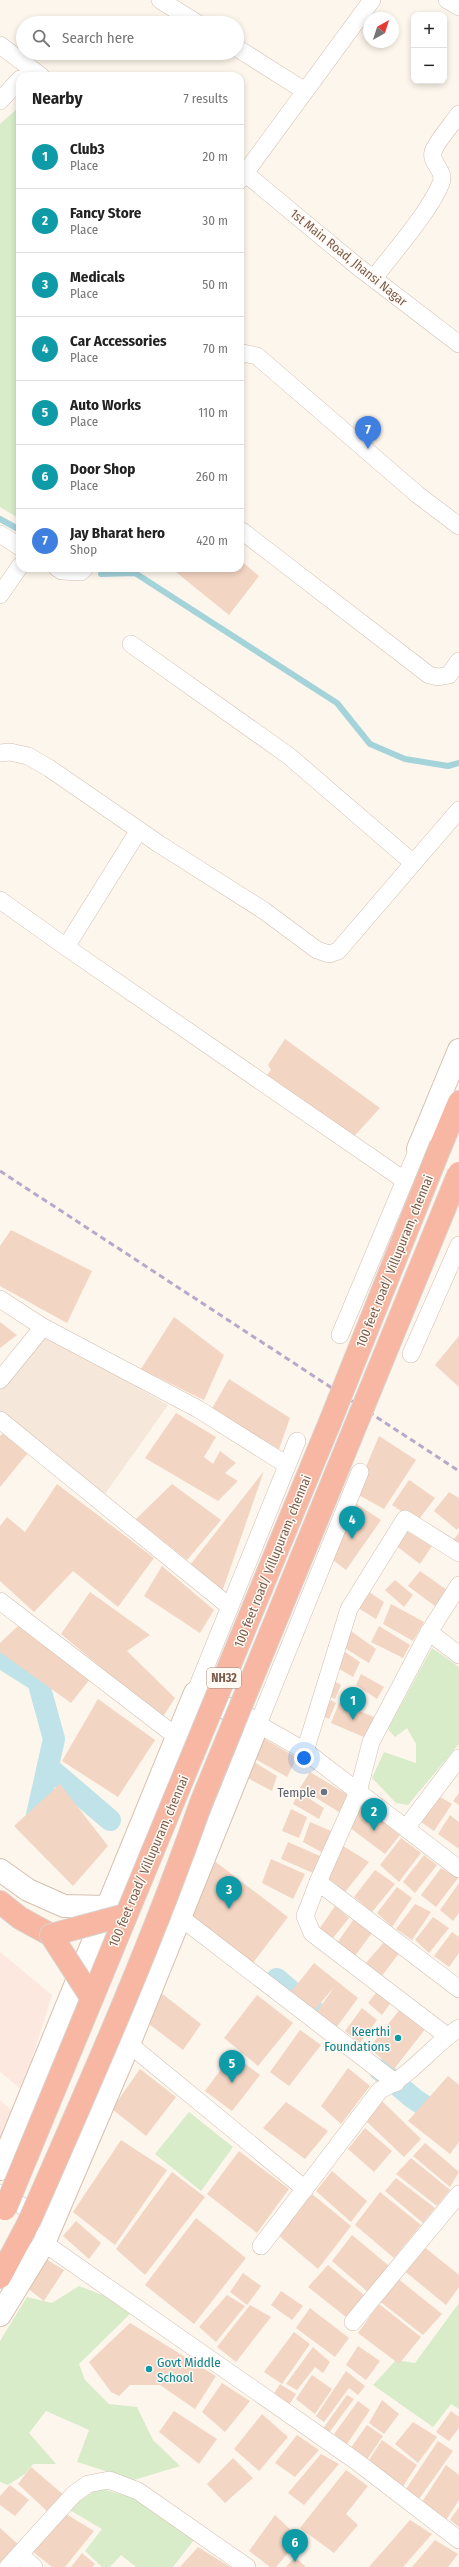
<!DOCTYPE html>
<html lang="en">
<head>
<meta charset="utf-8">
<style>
	:root { --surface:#fff; --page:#f2f2f2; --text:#222; --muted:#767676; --line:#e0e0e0; --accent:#e76f51 }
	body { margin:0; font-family:"Fira Sans Condensed",sans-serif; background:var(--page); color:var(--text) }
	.controls { position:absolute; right:12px; top:12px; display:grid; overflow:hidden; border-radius:8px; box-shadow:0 2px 6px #0003 }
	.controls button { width:36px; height:36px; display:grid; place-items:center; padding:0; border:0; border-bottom:1px solid var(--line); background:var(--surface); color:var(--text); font:20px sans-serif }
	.compass { position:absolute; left:363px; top:12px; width:36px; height:36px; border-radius:50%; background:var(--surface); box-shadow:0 2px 6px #0003; rotate:39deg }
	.you { position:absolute; left:304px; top:1758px; width:14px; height:14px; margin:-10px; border:3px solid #fff; border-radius:50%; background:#1a73e8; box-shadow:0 0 0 6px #1a73e833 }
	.badge { display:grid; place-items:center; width:26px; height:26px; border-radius:50%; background:var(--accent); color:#fff; font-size:13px; font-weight:700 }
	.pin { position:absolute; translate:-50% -33px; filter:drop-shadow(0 1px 2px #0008) }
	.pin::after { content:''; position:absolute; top:21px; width:14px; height:12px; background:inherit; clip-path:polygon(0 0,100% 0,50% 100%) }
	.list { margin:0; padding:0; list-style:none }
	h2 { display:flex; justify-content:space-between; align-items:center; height:52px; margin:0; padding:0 16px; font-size:17px }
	h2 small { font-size:13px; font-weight:400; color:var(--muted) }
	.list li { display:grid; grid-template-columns:26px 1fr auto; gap:12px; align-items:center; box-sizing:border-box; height:64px; padding:0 16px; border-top:1px solid var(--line) }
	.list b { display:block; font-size:15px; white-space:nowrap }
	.list p { margin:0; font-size:13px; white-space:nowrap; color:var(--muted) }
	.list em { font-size:13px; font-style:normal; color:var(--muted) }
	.icon { flex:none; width:22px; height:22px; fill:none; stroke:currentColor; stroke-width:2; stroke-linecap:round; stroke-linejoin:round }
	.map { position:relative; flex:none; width:459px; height:2567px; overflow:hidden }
	.search { position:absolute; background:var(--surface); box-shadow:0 2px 6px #0003; left:16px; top:16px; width:228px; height:44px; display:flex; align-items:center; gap:10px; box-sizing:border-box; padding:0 14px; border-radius:22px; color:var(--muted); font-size:15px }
	.panel { position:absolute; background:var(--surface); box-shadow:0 2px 6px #0003; left:16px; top:72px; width:228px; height:500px; border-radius:12px }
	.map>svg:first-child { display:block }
	.residential { fill:#f5e8da }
	.commercial { fill:#fde8e0 }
	.green { fill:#d8ecc9 }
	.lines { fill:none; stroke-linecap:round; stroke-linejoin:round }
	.stream { stroke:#a5d3da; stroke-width:6 }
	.canal { stroke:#bfe3e8; stroke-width:22 }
	.building { fill:#f3d5c3 }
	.street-casing { stroke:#d1beb0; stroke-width:18 }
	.secondary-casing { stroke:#d6c0b0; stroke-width:24 }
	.highway-casing { stroke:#dad1cd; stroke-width:24 }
	.street { stroke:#fff; stroke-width:17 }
	.secondary { stroke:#fff; stroke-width:22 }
	.highway { stroke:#f7b7a3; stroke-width:22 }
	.rail { stroke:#b9a8c9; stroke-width:3; stroke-dasharray:6 4; stroke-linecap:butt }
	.highway-bridge-casing { stroke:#dad1cd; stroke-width:24; stroke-linecap:butt }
	.highway-bridge { stroke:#f7b7a3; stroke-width:22 }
	.worship-dot { fill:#6b7280; stroke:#fffaf3; stroke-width:1.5 }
	.culture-dot { fill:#0f9aa8; stroke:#fffaf3; stroke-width:1.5 }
	.labels { text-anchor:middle; stroke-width:3; stroke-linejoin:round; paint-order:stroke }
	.shield { fill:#fffaf3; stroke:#a28b7f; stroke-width:1 }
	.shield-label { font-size:12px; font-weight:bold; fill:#7a5c4d }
	.street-label { font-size:13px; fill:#7a5c4d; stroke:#fffaf3 }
	.worship-label { font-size:13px; fill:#5b616d; stroke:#fffaf3; text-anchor:end }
	.culture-label { font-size:13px; fill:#0d838f; stroke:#fffaf3; text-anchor:end }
</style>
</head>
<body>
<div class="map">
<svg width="459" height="2567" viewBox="0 0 459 2567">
	<rect width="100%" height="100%" fill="#fdf6ec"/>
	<path class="residential" d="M43,1327L45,1334L168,1405L105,1494L0,1414V1389Z"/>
	<g class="commercial">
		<path d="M0,1952L52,1995L22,2090L0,2072Z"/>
		<path d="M0,2100L13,2111L0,2138Z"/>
	</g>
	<g class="green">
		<path d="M20,106V519L0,507V124Z"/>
		<path d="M432,1648L459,1667V1744L408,1805L396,1803L372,1778L384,1752L416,1763V1744L407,1728L395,1737L388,1729Z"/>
		<path d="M189,2112L233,2147L201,2191L155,2154Z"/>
		<path d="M79,2286L105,2296L130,2314L79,2364L85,2380L109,2404L137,2407L153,2440L180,2466L134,2480L77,2462L89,2430L46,2411L29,2433L56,2464H33L25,2474L8,2485L0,2482V2341L27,2297L52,2303Z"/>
		<path d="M459,2303V2409L451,2404L433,2427L373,2385L396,2360L415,2363Z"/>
		<path d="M99,2488L140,2500L194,2540L173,2567H136L121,2555L110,2567H102L85,2551L102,2529L68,2509Z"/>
	</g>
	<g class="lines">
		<g class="stream">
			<path d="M0,519L20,530"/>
			<path d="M101,574L135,573L337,703L370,744L405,759L448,766L459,763"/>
		</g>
		<g class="canal">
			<path d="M0,1657L38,1681L54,1739L35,1824"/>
			<path d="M48,1767L110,1820"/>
			<path d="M277,1979L314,2011"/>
			<path d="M380,2070L413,2098L459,2129"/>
		</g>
	</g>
	<g class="building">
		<path d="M240,560L259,576L229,615L171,568H240Z"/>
		<path d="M285,1039L380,1108L348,1143L262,1081L271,1070L268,1065Z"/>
		<path d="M11,1230L92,1271L67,1323L0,1286V1246Z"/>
		<path d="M174,1317L224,1355L204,1400L141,1369Z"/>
		<path d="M0,1322L17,1335L0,1348Z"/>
		<path d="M459,1336V1387L435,1365Z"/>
		<path d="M229,1379L290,1418L279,1449L211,1410Z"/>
		<path d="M176,1413L216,1437L204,1457L213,1464L220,1451L236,1463L225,1473L238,1481L218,1501L145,1458Z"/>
		<path d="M4,1433L27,1454L0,1487V1436Z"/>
		<path d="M379,1436L416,1460L384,1509L355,1493Z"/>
		<path d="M264,1471L222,1592L190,1565Z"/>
		<path d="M409,1480L435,1498L417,1522L392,1505Z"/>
		<path d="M57,1484L154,1558L118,1607L73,1571L34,1612L0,1581V1526L7,1517L25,1532Z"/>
		<path d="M172,1484L221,1520L187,1560L136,1519Z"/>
		<path d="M449,1492L459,1498V1527L457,1530L434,1511Z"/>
		<path d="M352,1501L381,1520L346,1570L329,1557Z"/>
		<path d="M405,1530L432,1546L420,1564L395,1545Z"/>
		<path d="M459,1533V1546L452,1541Z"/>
		<path d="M162,1566L214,1610L200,1633L144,1596Z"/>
		<path d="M420,1571L447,1590L435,1606L408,1586Z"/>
		<path d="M395,1580L413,1595L404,1607L385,1590Z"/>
		<path d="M366,1590L384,1602L376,1619L355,1606Z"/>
		<path d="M90,1592L150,1635L127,1651L175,1698L162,1718L61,1634Z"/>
		<path d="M391,1604L424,1622L413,1641L383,1624Z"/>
		<path d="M18,1626L90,1679L71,1703L0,1652V1643Z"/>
		<path d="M379,1626L410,1645L403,1658L371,1642Z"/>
		<path d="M348,1629L376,1649L369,1663L343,1647Z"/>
		<path d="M342,1650L360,1662L353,1677L336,1667Z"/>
		<path d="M361,1674L384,1687L377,1699L356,1685Z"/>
		<path d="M331,1679L341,1685L335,1699L326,1695Z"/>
		<path d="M348,1688L366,1699L361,1709L342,1700Z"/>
		<path d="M325,1697L336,1703L329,1719L320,1715Z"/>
		<path d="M98,1699L155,1740L118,1797L62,1761Z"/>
		<path d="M339,1703L374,1717L366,1738L331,1723Z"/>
		<path d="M260,1736L297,1758L287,1777L252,1757Z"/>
		<path d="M249,1759L277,1776L272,1791L242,1775Z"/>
		<path d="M310,1772L348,1795L339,1812L300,1788Z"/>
		<path d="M60,1784L108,1846L73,1886L14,1826Z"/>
		<path d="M299,1792L324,1808L319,1819L293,1804Z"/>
		<path d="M459,1793V1805L453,1801Z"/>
		<path d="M435,1794L452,1804L434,1831L417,1819Z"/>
		<path d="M358,1803L400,1835L385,1854L349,1827Z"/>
		<path d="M291,1809L307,1817L299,1838L282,1831Z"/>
		<path d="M450,1815L459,1822V1849L438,1834Z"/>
		<path d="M310,1822L331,1831L323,1853L303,1842Z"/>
		<path d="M401,1838L421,1853L399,1882L380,1865Z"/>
		<path d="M288,1842L320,1856L313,1873L281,1859Z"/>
		<path d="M340,1844L369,1862L345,1892L325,1875Z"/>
		<path d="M200,1850L288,1917L252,1964L171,1901Z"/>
		<path d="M424,1855L437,1865L415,1893L403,1882Z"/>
		<path d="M271,1859L305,1874L293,1899L262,1883Z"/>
		<path d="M441,1868L458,1878L436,1907L421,1895Z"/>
		<path d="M375,1870L395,1884L372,1912L354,1897Z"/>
		<path d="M459,1883V1913L453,1921L440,1910Z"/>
		<path d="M397,1887L412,1898L392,1927L377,1913Z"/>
		<path d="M415,1904L431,1912L412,1940L396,1929Z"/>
		<path d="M335,1906L349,1918L333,1938L320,1928Z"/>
		<path d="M433,1917L449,1928L429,1953L415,1940Z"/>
		<path d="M354,1919L372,1933L354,1957L337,1943Z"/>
		<path d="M452,1932L459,1937V1953L449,1967L434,1956Z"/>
		<path d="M385,1941L400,1952L381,1977L365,1964Z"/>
		<path d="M314,1963L358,1998L333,2032L314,2016L335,1986L311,2014L288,1996Z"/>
		<path d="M156,1989L201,2024L183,2050L145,2021Z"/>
		<path d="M379,1989L392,2001L382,2015L368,2003Z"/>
		<path d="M257,1995L293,2023L258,2066L224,2038Z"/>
		<path d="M362,2008L377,2020L360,2043L345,2031Z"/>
		<path d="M401,2008L426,2028L394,2069L369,2048Z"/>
		<path d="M300,2030L321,2045L289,2086L270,2072Z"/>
		<path d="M232,2054L260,2075L232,2111L205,2091Z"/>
		<path d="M348,2068L370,2086L341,2124L321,2106Z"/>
		<path d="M140,2069L176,2097L146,2136L112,2109Z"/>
		<path d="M448,2076L459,2085V2142L450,2154L408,2121Z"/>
		<path d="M382,2101L421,2139L404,2157L366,2121Z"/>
		<path d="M286,2102L328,2131L305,2159L263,2128Z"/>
		<path d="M365,2128L392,2151L374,2172L348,2149Z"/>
		<path d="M121,2140L167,2170L115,2245L73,2212Z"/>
		<path d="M425,2143L459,2172L450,2187L413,2156Z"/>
		<path d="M239,2151L289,2189L257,2233L207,2194Z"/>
		<path d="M411,2158L450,2190L437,2206L396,2174Z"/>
		<path d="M332,2171L367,2201L351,2222L316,2191Z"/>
		<path d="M172,2172L205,2197L145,2275L116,2249Z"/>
		<path d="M396,2178L435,2208L423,2223L385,2191Z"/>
		<path d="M380,2192L421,2225L394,2258L355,2225Z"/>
		<path d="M312,2194L351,2226L318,2269L277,2234Z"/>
		<path d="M196,2218L246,2258L194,2324L145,2285Z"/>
		<path d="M76,2221L101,2243L89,2259L63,2236Z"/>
		<path d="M352,2235L389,2266L368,2292L332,2261Z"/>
		<path d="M423,2246L459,2275V2287L446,2305L402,2269Z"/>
		<path d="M46,2259L64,2270L44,2301L26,2287Z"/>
		<path d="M328,2265L364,2295L346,2317L308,2287Z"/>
		<path d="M243,2273L261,2286L247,2305L230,2292Z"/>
		<path d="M397,2278L442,2314L423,2335L378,2300Z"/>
		<path d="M281,2291L303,2306L292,2320L271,2305Z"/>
		<path d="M227,2295L245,2306L216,2342L199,2327Z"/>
		<path d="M379,2304L421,2337L399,2364L358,2333Z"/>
		<path d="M250,2305L271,2317L236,2362L217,2347Z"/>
		<path d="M310,2308L349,2338L335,2357L296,2328Z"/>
		<path d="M130,2323L216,2376L195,2409L160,2385H130L119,2396L111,2392L89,2362Z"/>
		<path d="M294,2332L310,2344L282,2384L264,2372Z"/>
		<path d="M358,2346L380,2361L366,2380L346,2365Z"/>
		<path d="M313,2347L330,2362L323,2373L315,2367L297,2390L286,2384Z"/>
		<path d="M346,2371L365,2386L358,2395L349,2388L324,2422L316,2416Z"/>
		<path d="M312,2375L332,2389L315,2414L296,2399Z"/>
		<path d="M222,2383L250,2401L225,2432L202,2412Z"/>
		<path d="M280,2384L296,2394L287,2408L273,2395Z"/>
		<path d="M347,2395L354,2399L328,2434L322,2430Z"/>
		<path d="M382,2400L399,2414L384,2434L369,2423Z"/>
		<path d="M358,2401L370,2410L347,2444L334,2434Z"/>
		<path d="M174,2411L217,2439L199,2464L159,2432Z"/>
		<path d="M451,2411L459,2417V2428L449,2441L436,2432Z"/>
		<path d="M262,2414L288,2437L259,2471L234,2449Z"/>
		<path d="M413,2422L437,2437L418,2463L395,2444Z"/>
		<path d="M367,2425L383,2436L366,2461L350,2449Z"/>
		<path d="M297,2435L319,2450L295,2477L275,2463Z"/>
		<path d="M382,2440L417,2465L402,2488L369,2460Z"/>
		<path d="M438,2441L453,2451L419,2499L406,2489Z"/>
		<path d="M321,2454L339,2464L304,2505L288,2493Z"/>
		<path d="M233,2458L253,2478L225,2503L207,2484Z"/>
		<path d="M446,2465L459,2475V2500L446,2520L422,2502Z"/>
		<path d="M31,2467L66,2497L50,2514L18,2484Z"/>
		<path d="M346,2470L368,2486L346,2514L358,2525L334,2553L300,2528Z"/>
		<path d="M10,2485L29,2500L15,2516L0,2505V2496Z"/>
		<path d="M459,2507V2527L450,2520Z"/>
		<path d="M66,2514L94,2531L65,2567H52L32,2551Z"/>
		<path d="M275,2515L300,2539L276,2567H270L249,2551Z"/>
		<path d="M410,2520L432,2534L403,2567H369Z"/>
		<path d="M0,2528L19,2545L0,2565Z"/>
		<path d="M435,2540L458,2554L448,2567H412Z"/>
		<path d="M198,2547L230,2567H180Z"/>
		<path d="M82,2553L95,2564L92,2567H71Z"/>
		<path d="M295,2557L306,2567H286Z"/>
	</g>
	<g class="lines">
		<defs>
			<g id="street">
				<path d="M160,0L197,23"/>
				<path d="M447,0L459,7"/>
				<path d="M0,45L41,76"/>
				<path d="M237,48L305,91"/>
				<path d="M0,101L20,79"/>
				<path d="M240,169L357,266L459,344"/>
				<path d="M240,180L372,0"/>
				<path d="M374,278C392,254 431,210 441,183C446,170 430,164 433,152C436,142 453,123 459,114"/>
				<path d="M240,356L243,353L257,356L418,495L459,526"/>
				<path d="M242,531L429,675L438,677L449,675L459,661"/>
				<path d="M0,534L20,547"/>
				<path d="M57,568L62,571L81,572L85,568"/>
				<path d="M0,595L20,566"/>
				<path d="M131,644L289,756L412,862"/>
				<path d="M0,753L10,752L28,756L49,768L159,844L263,910L317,950L329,954L338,951L459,810"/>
				<path d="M0,900L66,947L404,1180"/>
				<path d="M66,947L139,830"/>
				<path d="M0,1299L43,1327L198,1409L287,1465"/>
				<path d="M340,1335L418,1149"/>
				<path d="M411,1354L459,1245"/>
				<path d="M0,1380L43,1327"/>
				<path d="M0,1420L230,1607"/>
				<path d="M360,1472L258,1724L305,1751L459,1869"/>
				<path d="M0,1601L177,1737"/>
				<path d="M429,1632L459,1655"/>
				<path d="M195,1693L297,1441"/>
				<path d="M305,1751L349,1609L405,1519L459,1553"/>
				<path d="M406,1828L459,1758"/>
				<path d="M318,1882L459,1989"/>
				<path d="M180,1917L396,2083"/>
				<path d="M447,2036L312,1933L305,1916L318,1882L358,1792L371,1742L429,1632L459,1585"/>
				<path d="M129,2044L305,2189"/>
				<path d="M0,2193L43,2218"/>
				<path d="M44,2243L356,2461L459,2540"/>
				<path d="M261,2246L380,2090C411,2076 431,2047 459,2028"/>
				<path d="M353,2322L459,2194"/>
				<path d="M20,2555L34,2567"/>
				<path d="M8,2567L74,2494L88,2484L109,2480L138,2491L247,2567"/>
			</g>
			<g id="secondary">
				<path d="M418,1149L459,1050"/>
				<path d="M0,1870L28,1890L64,1906L107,1907"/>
				<path d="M0,2169L195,1693L258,1724L129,2044L44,2243L0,2315"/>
			</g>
			<g id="highway">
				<path d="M441,1145L459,1102"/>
				<path d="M0,1902L20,1918L51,1935"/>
				<path d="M0,2277L29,2222"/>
			</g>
		</defs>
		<use href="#street" class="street-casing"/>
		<use href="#secondary" class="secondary-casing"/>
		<use href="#highway" class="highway-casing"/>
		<use href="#street" class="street"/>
		<use href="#secondary" class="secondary"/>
		<use href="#highway" class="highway"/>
		<path class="rail" d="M0,1171L459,1471"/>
		<defs>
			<g id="highway-bridge">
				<path d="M91,1997L51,1935L125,1915"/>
				<path d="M5,2209L330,1422L441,1145"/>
				<path d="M29,2222C90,2083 151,1946 201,1803L459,1173"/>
			</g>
		</defs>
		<use href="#highway-bridge" class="highway-bridge-casing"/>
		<use href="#highway-bridge" class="highway-bridge"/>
	</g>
	<circle class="worship-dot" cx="324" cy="1792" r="4"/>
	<g class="culture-dot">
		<circle cx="398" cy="2038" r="4"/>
		<circle cx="149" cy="2369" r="4"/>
	</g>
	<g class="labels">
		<rect class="shield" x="207" y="1668" width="34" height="20" rx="3"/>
		<g class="shield-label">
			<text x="224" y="1682">NH32</text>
		</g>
		<g class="street-label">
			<text transform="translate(349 257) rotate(39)" y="5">1st Main Road, Jhansi Nagar</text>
			<text transform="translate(394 1261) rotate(-68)" y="5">100 feet road/ Villupuram, chennai</text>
			<text transform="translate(272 1561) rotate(-68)" y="5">100 feet road/ Villupuram, chennai</text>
			<text transform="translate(148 1861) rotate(-67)" y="5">100 feet road/ Villupuram, chennai</text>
		</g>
		<g class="worship-label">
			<text x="316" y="1797">Temple</text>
		</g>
		<g class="culture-label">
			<text x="390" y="2036">Keerthi<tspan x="390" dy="15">Foundations</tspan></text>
			<text x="157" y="2367" text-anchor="start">Govt Middle<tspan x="157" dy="15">School</tspan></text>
		</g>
	</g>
</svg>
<div class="controls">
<button>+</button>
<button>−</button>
</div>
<svg class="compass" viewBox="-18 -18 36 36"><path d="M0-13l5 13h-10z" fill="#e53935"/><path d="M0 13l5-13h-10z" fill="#767676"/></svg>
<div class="you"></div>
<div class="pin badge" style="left:353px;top:1720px;background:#0f9aa8">1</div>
<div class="pin badge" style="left:374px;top:1831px;background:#0f9aa8">2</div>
<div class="pin badge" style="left:229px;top:1909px;background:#0f9aa8">3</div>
<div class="pin badge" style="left:352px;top:1539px;background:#0f9aa8">4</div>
<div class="pin badge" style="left:232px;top:2083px;background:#0f9aa8">5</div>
<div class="pin badge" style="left:295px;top:2562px;background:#0f9aa8">6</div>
<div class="pin badge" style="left:368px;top:449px;background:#3f7fe0">7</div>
<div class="search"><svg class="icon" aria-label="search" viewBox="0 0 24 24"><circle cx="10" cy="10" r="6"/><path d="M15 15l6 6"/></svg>Search here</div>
<section class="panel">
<h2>Nearby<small>7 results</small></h2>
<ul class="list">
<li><span class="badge" style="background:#0f9aa8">1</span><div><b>Club3</b><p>Place</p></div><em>20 m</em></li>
<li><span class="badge" style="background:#0f9aa8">2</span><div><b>Fancy Store</b><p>Place</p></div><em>30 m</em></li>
<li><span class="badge" style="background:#0f9aa8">3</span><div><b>Medicals</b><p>Place</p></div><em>50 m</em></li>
<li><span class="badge" style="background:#0f9aa8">4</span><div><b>Car Accessories</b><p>Place</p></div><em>70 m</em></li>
<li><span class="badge" style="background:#0f9aa8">5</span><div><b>Auto Works</b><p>Place</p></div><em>110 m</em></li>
<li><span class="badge" style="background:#0f9aa8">6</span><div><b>Door Shop</b><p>Place</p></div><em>260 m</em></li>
<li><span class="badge" style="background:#3f7fe0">7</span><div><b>Jay Bharat hero</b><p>Shop</p></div><em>420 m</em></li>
</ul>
</section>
</div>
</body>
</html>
